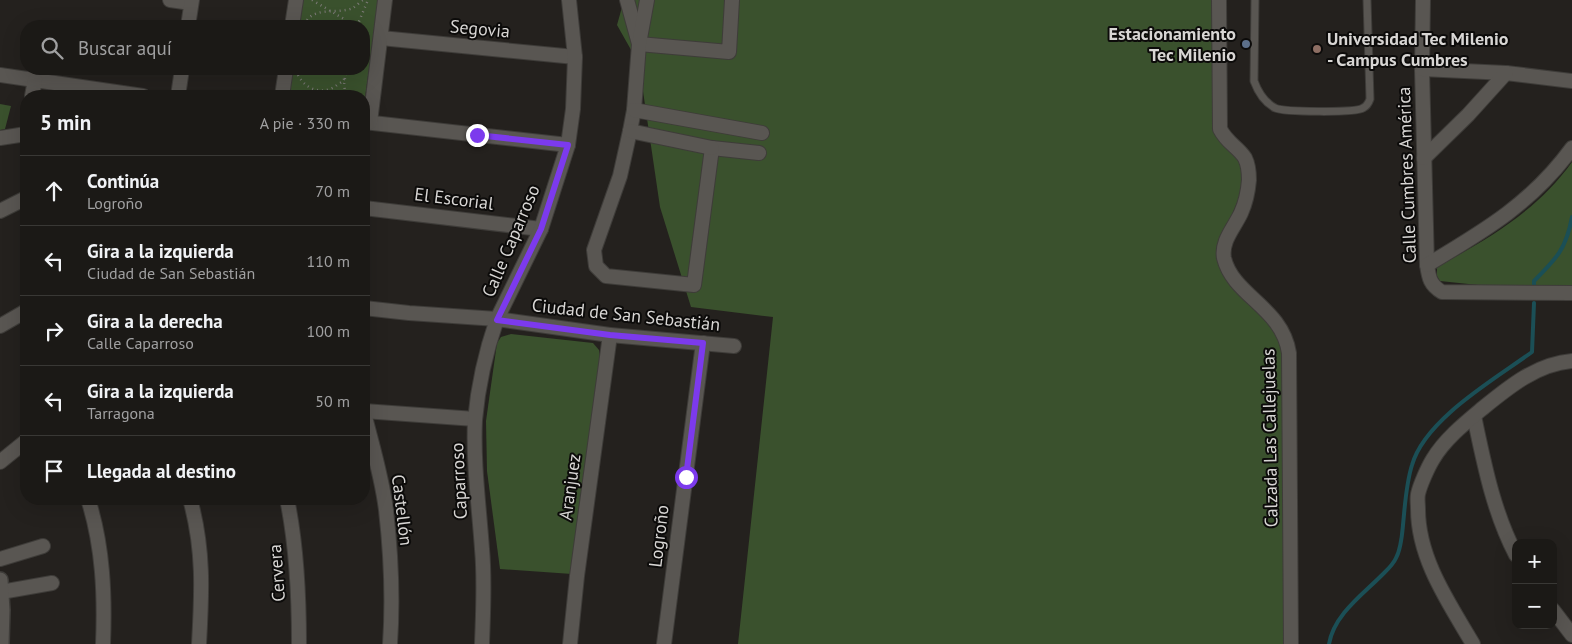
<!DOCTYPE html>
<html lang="es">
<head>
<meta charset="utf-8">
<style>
	:root { --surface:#1b1916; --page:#282623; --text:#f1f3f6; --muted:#a0a0a1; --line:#393835 }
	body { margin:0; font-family:"PT Sans",sans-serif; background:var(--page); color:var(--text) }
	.controls { position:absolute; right:15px; bottom:15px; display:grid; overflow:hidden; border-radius:10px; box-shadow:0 5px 20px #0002 }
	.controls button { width:45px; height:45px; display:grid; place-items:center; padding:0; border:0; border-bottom:1px solid var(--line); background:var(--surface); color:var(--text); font:25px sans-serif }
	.stop { position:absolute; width:15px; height:15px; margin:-11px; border:4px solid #7c3aed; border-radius:50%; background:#fff }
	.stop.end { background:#7c3aed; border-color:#fff; box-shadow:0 1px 5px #0008 }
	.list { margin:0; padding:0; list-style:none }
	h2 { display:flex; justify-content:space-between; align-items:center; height:65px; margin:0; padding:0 20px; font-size:21px }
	h2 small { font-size:16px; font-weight:400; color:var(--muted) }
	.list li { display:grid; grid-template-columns:32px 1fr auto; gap:15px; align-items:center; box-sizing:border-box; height:70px; padding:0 20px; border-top:1px solid var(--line) }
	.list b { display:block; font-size:19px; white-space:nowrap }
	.list p { margin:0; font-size:16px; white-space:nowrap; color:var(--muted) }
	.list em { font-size:16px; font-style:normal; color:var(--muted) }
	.icon { flex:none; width:28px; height:28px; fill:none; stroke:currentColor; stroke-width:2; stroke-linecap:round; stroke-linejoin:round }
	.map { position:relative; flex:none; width:1572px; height:644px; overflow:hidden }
	.search { position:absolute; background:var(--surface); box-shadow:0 5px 20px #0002; left:20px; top:20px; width:350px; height:55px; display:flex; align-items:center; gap:12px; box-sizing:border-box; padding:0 18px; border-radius:20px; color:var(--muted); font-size:19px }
	.panel { position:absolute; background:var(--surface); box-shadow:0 5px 20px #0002; left:20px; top:90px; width:350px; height:415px; border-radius:20px }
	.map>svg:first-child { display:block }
	.green { fill:#3a512d }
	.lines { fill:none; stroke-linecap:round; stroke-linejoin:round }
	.stream { stroke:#1b4f56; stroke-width:4 }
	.lane-casing { stroke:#3e3c39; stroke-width:9 }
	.street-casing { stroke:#3e3c39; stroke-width:16 }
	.secondary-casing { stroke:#3e3c39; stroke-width:18 }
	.path { stroke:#7c7a77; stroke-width:2.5; stroke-dasharray:1 4; stroke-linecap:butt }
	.lane { stroke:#595652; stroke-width:7 }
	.street { stroke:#595652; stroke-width:14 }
	.secondary { stroke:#595652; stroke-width:15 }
	.route { stroke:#7c3aed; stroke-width:6 }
	.service-dot { fill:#5c6f8a; stroke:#0c0b0a; stroke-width:2 }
	.education-dot { fill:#8d6e63; stroke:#0c0b0a; stroke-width:2 }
	.labels { text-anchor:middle; stroke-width:4; stroke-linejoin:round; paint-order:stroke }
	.street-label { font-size:18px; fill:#d8d6d4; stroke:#0c0b0a }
	.poi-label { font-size:18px; font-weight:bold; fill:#d8d6d4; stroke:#0c0b0a; text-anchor:end }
</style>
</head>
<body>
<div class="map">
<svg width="1572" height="644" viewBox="0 0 1572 644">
	<rect width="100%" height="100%" fill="#24211e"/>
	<g class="green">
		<path d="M301,0H378L364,106V96H286L290,69H364V26H297Z"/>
		<path d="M624,0H1217L1220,134L1243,157L1248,177L1233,212L1223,243V260L1270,320L1287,351L1290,644H738L773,317L691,307L660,207L639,64L617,25Z"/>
		<path d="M0,104L11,106L5,129L0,130Z"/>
		<path d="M1572,162V285H1478L1440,281L1437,276V267C1488,239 1537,211 1572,162Z"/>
		<path d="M511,334L593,343L599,350L600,358L572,574L500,569L487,471L486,421L497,343L501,337Z"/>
	</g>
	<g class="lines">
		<g class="stream">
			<path d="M1534,288V281C1557,258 1566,249 1572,217"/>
			<path d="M1329,644C1334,615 1362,595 1381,576C1387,570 1393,565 1396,558C1401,549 1402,536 1403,525C1405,505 1406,484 1412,465C1425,419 1495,379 1532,352L1534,303"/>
		</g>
		<defs>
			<path id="lane" d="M1255,0L1254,81C1258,92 1264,102 1275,108C1284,112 1355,113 1363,108C1367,106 1369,102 1370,99L1367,0"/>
			<g id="street">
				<path d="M170,0L191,3"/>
				<path d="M627,0L639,44L729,52L732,0"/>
				<path d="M647,0L639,44L634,110L630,131L620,176L594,250L596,266L606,276L694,285L712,148L759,153"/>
				<path d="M1219,0L1220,129C1227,143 1238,147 1245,158C1248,164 1249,173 1249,180C1248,192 1246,202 1241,213C1234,228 1221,241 1224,258C1233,296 1282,307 1289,353L1291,644"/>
				<path d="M1423,0L1422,69L1427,265C1429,278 1430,285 1442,292L1572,293"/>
				<path d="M188,26L192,0"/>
				<path d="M292,26L296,0"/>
				<path d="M381,38L575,57"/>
				<path d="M1422,69L1506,73L1572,81"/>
				<path d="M0,75L143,96"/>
				<path d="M32,96L35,80"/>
				<path d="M178,96L182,69"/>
				<path d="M282,96L286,69"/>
				<path d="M634,110L762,133"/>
				<path d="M364,122L568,145"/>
				<path d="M370,122L385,0"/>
				<path d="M630,131L712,148"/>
				<path d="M0,138L26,134"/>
				<path d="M1424,158L1468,115L1506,73"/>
				<path d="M364,208L541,229"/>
				<path d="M0,211L26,198"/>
				<path d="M1427,265C1484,231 1532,203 1572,148"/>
				<path d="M364,308L409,313L497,319L610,335L734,346"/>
				<path d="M0,326L26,311"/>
				<path d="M364,411L475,419"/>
				<path d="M364,413C372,445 382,477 386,510C391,554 393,600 390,644"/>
				<path d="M1474,416C1484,463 1493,511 1516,555"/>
				<path d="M0,462L26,441"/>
				<path d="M88,499C103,546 105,595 103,644"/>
				<path d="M190,499C204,549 202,592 199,644"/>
				<path d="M287,499C297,547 299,595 299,644"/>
				<path d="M0,559L43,546"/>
				<path d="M1,592L52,583"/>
				<path d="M1553,610L1572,635"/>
				<path d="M482,644C483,612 485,581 482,549C479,506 473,463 475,420C478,386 486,351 497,319L541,229L568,145L573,109L575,57L569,0"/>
				<path d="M570,644L577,576L610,335"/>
				<path d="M664,644L703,343"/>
				<path d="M1473,644C1449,603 1418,559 1418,509C1418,504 1417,499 1418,494C1420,485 1428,467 1433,459C1445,439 1465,423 1483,408C1510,386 1537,364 1572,361"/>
			</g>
			<path id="secondary" d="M0,580L2,610L1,644"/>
		</defs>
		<use href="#lane" class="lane-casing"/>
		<use href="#street" class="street-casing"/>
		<use href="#secondary" class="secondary-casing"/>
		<g class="path">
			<path d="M312,0L344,19L350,26"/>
			<path d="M307,20C317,7 339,14 353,8C356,6 360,2 363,0"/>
			<path d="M357,26L368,0"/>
			<path d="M298,75C306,90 322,95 336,86C338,84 342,82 343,81C345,78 346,72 347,69"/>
			<path d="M345,78L344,85L346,96"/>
		</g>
		<use href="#lane" class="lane"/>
		<use href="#street" class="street"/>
		<use href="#secondary" class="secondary"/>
	</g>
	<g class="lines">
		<path class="route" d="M477,135L568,145L541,229L497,320L610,335L703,343L686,477"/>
	</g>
	<circle class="service-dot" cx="1246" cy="44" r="5"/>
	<circle class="education-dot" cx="1317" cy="49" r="5"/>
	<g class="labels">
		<g class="street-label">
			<text transform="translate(480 29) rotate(5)" y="6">Segovia</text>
			<text transform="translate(1407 175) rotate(-92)" y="6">Calle Cumbres América</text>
			<text transform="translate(454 199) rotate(7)" y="6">El Escorial</text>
			<text transform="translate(511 241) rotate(-67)" y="6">Calle Caparroso</text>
			<text transform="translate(626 315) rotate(6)" y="6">Ciudad de San Sebastián</text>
			<text transform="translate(1270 438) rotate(-91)" y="6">Calzada Las Callejuelas</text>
			<text transform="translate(459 481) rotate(-93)" y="6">Caparroso</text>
			<text transform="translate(570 487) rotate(-82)" y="6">Aranjuez</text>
			<text transform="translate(402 510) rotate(83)" y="6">Castellón</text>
			<text transform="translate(659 536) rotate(-83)" y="6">Logroño</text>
			<text transform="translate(277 573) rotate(-94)" y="6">Cervera</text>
		</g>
		<g class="poi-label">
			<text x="1236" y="40">Estacionamiento<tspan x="1236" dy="21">Tec Milenio</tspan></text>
			<text x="1327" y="45" text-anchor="start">Universidad Tec Milenio<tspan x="1327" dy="21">- Campus Cumbres</tspan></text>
		</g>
	</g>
</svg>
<div class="controls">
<button>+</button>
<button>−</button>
</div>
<div class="stop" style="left:686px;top:477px"></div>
<div class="stop end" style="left:477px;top:135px"></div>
<div class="search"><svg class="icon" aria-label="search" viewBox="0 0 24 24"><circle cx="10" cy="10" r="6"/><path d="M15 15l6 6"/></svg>Buscar aquí</div>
<section class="panel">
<h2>5 min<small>A pie · 330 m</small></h2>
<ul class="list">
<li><svg class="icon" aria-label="ahead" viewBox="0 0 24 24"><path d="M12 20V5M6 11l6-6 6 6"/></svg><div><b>Continúa</b><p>Logroño</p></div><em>70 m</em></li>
<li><svg class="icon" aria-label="left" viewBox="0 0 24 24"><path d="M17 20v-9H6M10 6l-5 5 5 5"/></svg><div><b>Gira a la izquierda</b><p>Ciudad de San Sebastián</p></div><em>110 m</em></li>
<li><svg class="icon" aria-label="right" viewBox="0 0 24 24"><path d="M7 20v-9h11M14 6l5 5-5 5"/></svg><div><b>Gira a la derecha</b><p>Calle Caparroso</p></div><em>100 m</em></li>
<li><svg class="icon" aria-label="left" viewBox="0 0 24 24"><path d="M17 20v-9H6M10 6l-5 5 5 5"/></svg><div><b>Gira a la izquierda</b><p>Tarragona</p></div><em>50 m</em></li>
<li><svg class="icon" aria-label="arrive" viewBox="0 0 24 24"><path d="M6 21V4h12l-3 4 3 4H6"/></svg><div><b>Llegada al destino</b></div></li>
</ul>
</section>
</div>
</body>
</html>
